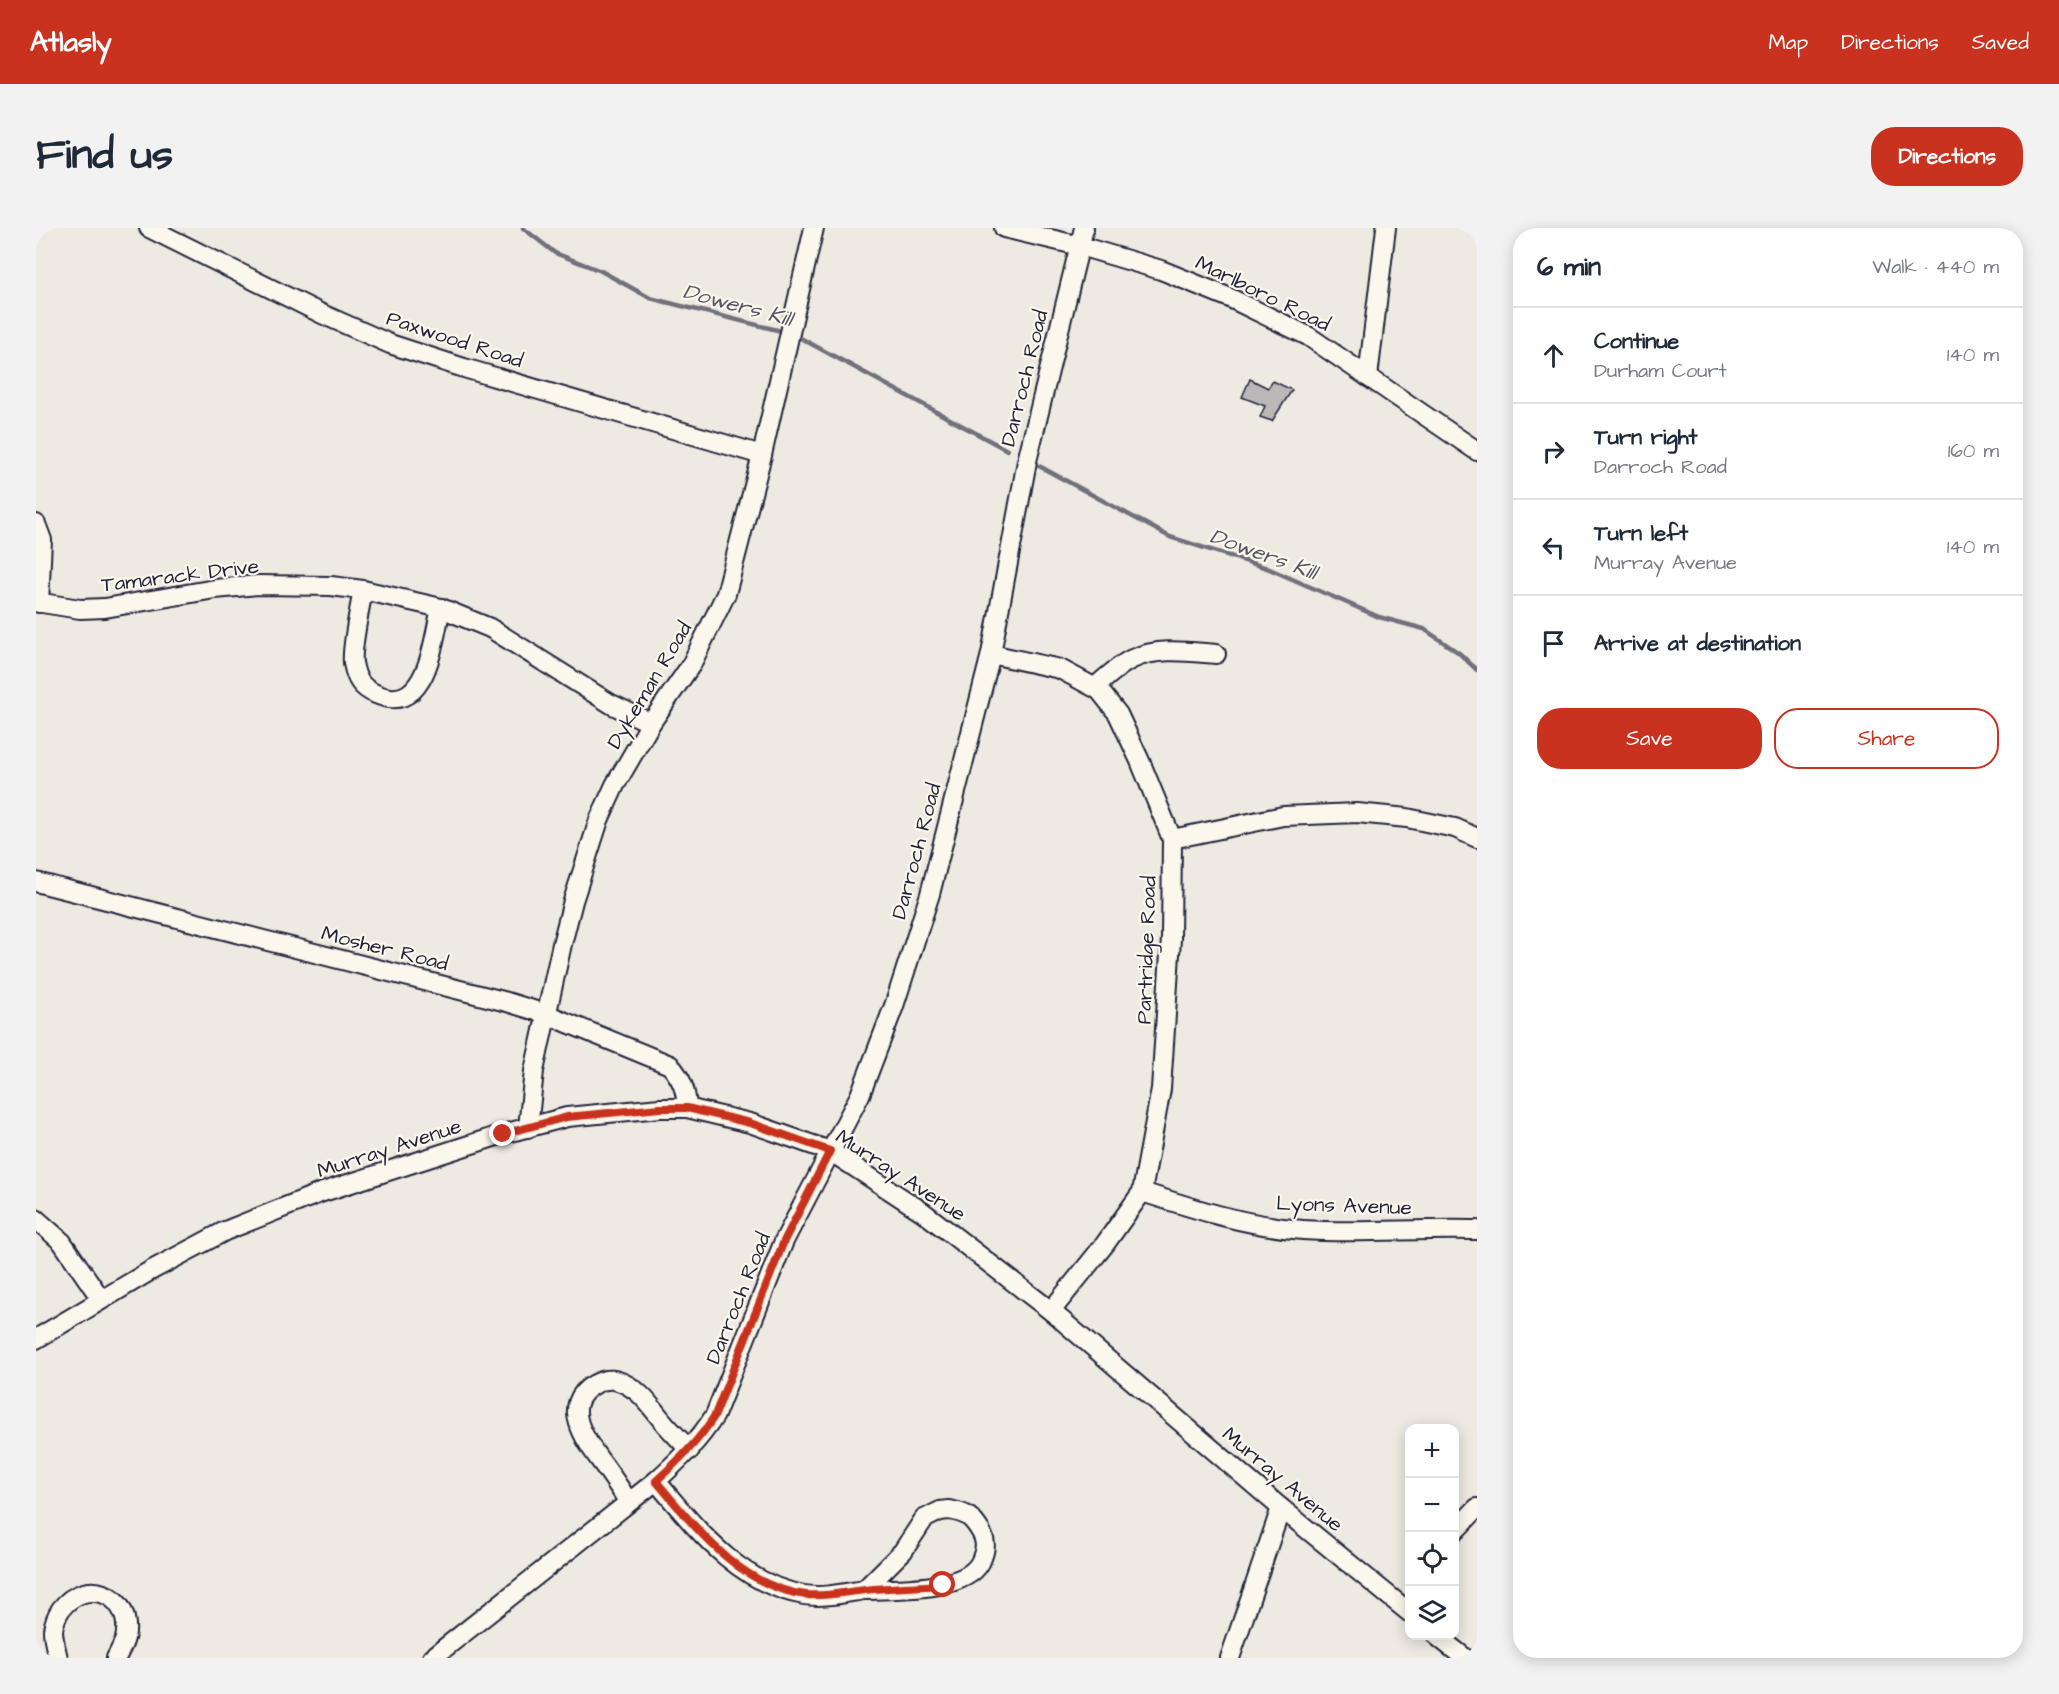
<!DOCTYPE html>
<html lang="en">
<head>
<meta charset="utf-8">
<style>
	:root { --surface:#fff; --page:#f2f2f3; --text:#1f2937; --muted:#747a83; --line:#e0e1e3; --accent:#c8321e }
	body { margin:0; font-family:"Architects Daughter",sans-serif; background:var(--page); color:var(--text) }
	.controls { position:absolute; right:18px; bottom:18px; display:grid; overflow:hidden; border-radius:12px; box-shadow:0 3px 15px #0003 }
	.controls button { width:54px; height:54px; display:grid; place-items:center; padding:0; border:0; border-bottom:2px solid var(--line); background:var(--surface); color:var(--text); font:30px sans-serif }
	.stop { position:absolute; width:18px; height:18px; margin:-14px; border:4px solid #c8321e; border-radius:50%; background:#fff }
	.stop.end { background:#c8321e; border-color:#fff; box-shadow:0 2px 6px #0008 }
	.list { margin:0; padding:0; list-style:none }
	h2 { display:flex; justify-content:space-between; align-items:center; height:78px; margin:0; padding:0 24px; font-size:26px }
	h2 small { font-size:20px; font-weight:400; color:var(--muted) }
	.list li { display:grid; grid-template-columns:39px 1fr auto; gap:18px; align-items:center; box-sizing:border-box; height:96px; padding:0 24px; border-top:2px solid var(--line) }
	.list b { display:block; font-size:22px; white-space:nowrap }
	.list p { margin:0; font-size:20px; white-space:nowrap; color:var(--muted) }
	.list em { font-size:20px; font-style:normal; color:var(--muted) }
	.actions { display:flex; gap:12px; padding:18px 24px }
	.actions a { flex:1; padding:14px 0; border:2px solid var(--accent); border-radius:24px; text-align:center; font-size:21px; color:var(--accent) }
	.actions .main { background:var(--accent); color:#fff }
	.icon { flex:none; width:33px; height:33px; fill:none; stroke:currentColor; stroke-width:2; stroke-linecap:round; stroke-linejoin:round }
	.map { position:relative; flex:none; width:1441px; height:1430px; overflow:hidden; border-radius:24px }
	header { display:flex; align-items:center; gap:36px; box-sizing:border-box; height:84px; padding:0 30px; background:var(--accent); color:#fff }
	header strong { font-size:28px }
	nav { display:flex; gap:33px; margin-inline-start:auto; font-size:21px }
	.intro { display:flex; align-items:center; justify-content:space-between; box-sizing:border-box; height:144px; padding:0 36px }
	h1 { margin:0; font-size:42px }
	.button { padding:15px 27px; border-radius:24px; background:var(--accent); color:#fff; font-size:21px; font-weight:700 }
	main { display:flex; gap:36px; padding:0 36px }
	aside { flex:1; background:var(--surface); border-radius:24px; box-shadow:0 3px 15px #0003 }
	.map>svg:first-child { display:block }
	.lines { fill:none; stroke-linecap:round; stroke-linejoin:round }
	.stream { stroke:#716f7c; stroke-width:4.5 }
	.building { fill:#bcb8b8; stroke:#22223b; stroke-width:1.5 }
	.minor-casing { stroke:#22223b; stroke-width:22 }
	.minor { stroke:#fbf7ec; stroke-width:18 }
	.route { stroke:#c8321e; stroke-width:8 }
	.labels { text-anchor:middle; stroke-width:4.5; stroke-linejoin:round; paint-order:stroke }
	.street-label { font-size:21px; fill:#22223b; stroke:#fbf7ec }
	.water-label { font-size:22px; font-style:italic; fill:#575666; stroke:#fbf7ec }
</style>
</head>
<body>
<header>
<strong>Atlasly</strong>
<nav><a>Map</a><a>Directions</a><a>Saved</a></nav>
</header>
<div class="intro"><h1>Find us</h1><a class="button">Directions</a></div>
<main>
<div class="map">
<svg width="1441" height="1430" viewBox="0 0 1441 1430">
	<rect width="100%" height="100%" fill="#eeeae2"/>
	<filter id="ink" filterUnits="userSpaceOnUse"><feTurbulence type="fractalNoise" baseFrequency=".0167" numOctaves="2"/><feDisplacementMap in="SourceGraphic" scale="12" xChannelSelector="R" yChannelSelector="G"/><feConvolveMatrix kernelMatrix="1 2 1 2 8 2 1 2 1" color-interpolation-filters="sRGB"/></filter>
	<g filter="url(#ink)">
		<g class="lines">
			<g class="stream">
				<path d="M487,0L519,25L565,43L614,70L749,104"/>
				<path d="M757,106L971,222"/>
				<path d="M1003,238L1134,309L1231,340L1343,389L1388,401L1423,425L1441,442"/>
			</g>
		</g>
		<path class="building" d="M1214,151L1232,160L1237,153L1256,162L1236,193L1224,189L1229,178L1206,169Z"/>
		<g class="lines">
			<defs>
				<g id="minor">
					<path d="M113,0L286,86L354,116L428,140L726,227"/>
					<path d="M968,0L1044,18L1125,42L1194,70L1272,108L1441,223"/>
					<path d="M1332,149L1350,0"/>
					<path d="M0,296L6,312L3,375"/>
					<path d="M327,362C324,379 315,420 317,435C320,451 325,460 340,466C391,489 397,413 405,380"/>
					<path d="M0,374L44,381L69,380L179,361L222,357L295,358L327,362L405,380L454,400L575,476L615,495"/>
					<path d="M955,426L1024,441L1063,462L1082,486L1104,533L1136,611L1135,711L1125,861L1106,964L1069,1016L1015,1083"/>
					<path d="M1059,459C1070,450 1083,437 1096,431C1123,419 1153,424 1180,426"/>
					<path d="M1136,611L1247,588L1321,585L1371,590L1419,600L1441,610"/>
					<path d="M0,654L471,774L510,786L634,837C646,851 650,862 651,880"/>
					<path d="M492,900L498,843L526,716L537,673L563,592L579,557L615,495L655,437L690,366L726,227L778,0"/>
					<path d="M1106,964C1159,981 1211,998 1267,1002C1325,1006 1383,1000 1441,1002"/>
					<path d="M0,991L26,1014L65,1071"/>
					<path d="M0,1111L114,1043L189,1003L284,965L467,906L531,889L624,880H651L714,895L794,923L887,984L1015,1083L1245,1280L1374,1385"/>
					<path d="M620,1253C660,1300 702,1356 768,1367C788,1370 809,1365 828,1362"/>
					<path d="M592,1273C585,1262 577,1250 569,1239C552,1216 521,1177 559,1156C571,1149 581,1151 593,1158C607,1166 615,1179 625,1191C634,1202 644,1212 654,1222"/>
					<path d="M913,1282C931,1285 936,1289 945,1304C950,1313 950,1320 946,1330C935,1365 859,1360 828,1362L867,1323L888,1291L904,1283Z"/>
					<path d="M1418,1304L1441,1280"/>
					<path d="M1401,1408L1429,1430"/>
					<path d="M22,1430C20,1421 17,1411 17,1402C18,1395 21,1387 25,1381C49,1349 93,1365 90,1404C90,1413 84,1422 80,1430"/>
					<path d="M396,1430L620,1253C642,1233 663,1213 679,1187L748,1013L824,867L858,778L894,666L955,426L991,233L1048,0"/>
					<path d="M1194,1430L1245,1280"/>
				</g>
			</defs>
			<use href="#minor" class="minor-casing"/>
			<use href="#minor" class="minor"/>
		</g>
	</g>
	<g class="lines" filter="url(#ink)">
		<path class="route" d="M467,906L531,889L624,880H651L714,895L794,923L748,1013L679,1187C663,1213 642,1233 620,1253C659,1299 705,1360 770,1367C790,1369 809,1364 829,1362C855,1359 881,1359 907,1357"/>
	</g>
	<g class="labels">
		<g class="street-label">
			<text transform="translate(1227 65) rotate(26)" y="7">Marlboro Road</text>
			<text transform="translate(419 111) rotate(18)" y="7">Paxwood Road</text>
			<text transform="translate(988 150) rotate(-76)" y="7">Darroch Road</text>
			<text transform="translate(144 347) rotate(-7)" y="7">Tamarack Drive</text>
			<text transform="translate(613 457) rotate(-59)" y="7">Dykeman Road</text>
			<text transform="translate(880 623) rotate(-75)" y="7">Darroch Road</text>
			<text transform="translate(349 720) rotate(14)" y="7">Mosher Road</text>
			<text transform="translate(1110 722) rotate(-88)" y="7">Partridge Road</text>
			<text transform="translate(353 920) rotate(-18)" y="7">Murray Avenue</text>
			<text transform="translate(865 947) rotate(33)" y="7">Murray Avenue</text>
			<text transform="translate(1308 977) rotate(2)" y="7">Lyons Avenue</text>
			<text transform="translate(702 1070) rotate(-68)" y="7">Darroch Road</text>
			<text transform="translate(1247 1251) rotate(40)" y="7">Murray Avenue</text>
		</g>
		<g class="water-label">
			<text transform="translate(702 76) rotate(15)" y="8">Dowers Kill</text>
			<text transform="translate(1228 325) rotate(20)" y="8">Dowers Kill</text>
		</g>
	</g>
</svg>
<div class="controls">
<button>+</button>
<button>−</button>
<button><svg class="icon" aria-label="locate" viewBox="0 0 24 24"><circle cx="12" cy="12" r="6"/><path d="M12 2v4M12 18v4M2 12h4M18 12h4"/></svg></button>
<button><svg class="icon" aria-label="layers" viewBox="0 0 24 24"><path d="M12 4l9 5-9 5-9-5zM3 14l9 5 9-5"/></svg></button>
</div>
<div class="stop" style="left:907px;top:1357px"></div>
<div class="stop end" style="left:467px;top:906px"></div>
</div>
<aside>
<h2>6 min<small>Walk · 440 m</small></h2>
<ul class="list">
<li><svg class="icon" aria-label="ahead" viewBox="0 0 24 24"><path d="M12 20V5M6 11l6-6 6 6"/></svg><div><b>Continue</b><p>Durham Court</p></div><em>140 m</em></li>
<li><svg class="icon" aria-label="right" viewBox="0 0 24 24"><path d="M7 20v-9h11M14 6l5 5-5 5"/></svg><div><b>Turn right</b><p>Darroch Road</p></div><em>160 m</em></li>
<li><svg class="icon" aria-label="left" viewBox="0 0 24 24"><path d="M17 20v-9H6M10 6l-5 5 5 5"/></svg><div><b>Turn left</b><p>Murray Avenue</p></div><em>140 m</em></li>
<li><svg class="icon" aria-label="arrive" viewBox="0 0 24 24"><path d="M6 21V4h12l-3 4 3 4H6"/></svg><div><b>Arrive at destination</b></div></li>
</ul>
<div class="actions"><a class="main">Save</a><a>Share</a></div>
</aside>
</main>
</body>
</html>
